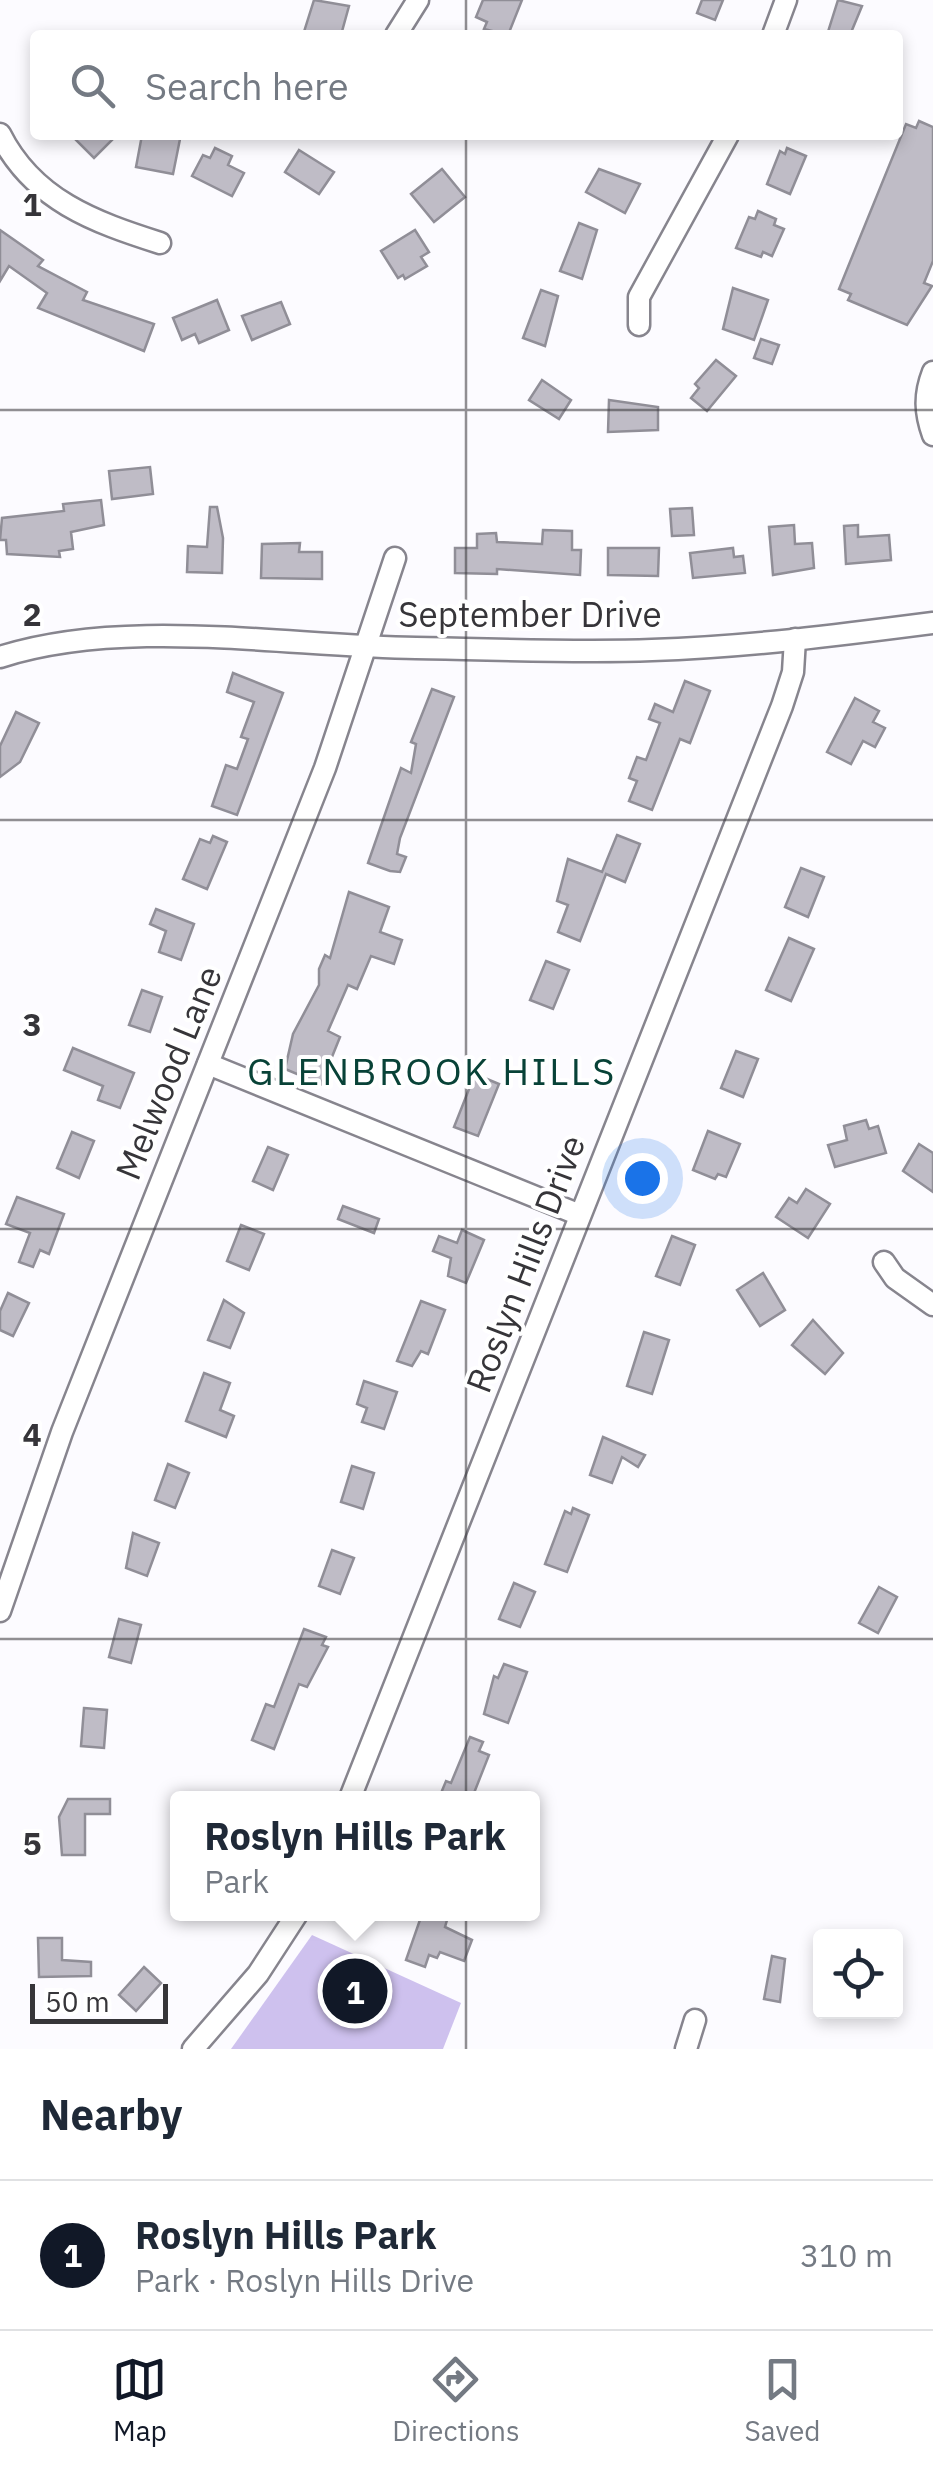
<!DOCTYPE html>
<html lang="en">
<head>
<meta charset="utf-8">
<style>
	:root { --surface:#fff; --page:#f2f2f3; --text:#1f2937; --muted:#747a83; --line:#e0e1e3; --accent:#111827 }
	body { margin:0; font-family:"IBM Plex Sans",sans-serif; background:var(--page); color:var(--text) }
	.controls { position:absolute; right:30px; bottom:30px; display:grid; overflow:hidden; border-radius:10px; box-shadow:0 5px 15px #0003 }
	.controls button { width:90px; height:90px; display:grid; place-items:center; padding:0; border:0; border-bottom:2px solid var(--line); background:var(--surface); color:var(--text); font:50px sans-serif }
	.scale { position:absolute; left:30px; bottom:25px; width:138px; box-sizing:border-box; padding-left:10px; border:5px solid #363539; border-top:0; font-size:28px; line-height:35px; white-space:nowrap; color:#363539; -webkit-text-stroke:8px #fff; paint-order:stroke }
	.you { position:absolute; left:642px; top:1178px; width:35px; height:35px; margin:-25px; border:8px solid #fff; border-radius:50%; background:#1a73e8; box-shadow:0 0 0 15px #1a73e833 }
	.badge { display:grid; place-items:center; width:65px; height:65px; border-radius:50%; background:var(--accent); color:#fff; font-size:32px; font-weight:700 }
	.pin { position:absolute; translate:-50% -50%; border:5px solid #fff; box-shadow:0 2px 10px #0006 }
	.popup { position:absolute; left:170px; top:1791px; width:370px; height:130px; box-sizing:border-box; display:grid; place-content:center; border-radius:10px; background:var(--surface); filter:drop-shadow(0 2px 8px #0005); font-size:32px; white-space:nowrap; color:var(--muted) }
	.popup b { font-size:38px; color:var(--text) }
	.popup::after { content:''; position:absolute; left:50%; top:100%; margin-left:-20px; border:20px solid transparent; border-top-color:var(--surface) }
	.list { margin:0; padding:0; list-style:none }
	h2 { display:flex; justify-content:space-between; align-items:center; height:130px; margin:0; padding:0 40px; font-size:42px }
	h2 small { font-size:32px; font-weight:400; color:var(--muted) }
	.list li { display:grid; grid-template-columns:65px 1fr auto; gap:30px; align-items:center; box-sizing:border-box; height:150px; padding:0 40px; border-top:2px solid var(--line) }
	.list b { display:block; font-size:38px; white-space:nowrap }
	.list p { margin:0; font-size:32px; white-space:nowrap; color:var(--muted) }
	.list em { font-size:32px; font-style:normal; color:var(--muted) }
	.icon { flex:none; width:55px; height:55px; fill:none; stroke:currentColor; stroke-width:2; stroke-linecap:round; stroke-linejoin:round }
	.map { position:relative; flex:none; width:933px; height:2049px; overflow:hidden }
	.search { position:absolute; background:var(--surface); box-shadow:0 5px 15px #0003; left:30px; right:30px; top:30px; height:110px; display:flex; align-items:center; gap:25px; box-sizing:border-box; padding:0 35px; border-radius:10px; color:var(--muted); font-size:38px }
	.sheet { height:280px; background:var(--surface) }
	nav { display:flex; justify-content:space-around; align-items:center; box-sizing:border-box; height:140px; border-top:2px solid var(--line); background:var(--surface); font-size:28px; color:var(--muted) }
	nav a { display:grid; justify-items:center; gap:5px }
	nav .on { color:var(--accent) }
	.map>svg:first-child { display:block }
	.green { fill:#cec1ee }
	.building { fill:#bfbcc6; stroke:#908e97; stroke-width:2.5 }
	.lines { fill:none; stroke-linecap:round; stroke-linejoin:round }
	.street-casing { stroke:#87858e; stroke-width:25 }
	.street { stroke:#fff; stroke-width:20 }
	.grid { fill:none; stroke:#363539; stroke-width:2.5; stroke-opacity:0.55 }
	.labels { text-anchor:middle; stroke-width:8; stroke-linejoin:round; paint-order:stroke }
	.street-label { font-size:35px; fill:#363539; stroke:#fff }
	.neighbourhood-label { font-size:38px; letter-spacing:2.5px; fill:#084237; stroke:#fff }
	.grid-label { font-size:32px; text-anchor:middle; font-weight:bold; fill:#363539; stroke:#fff; stroke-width:8; stroke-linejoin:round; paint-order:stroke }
</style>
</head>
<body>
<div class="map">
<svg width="933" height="2049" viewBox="0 0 933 2049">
	<rect width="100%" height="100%" fill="#fcfbff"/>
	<path class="green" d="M312,1935L461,2003L443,2049H231Z"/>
	<g class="building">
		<path d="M314,0L349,6L341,35H303Z"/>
		<path d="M483,0H522L508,35L484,29L487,22L476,17Z"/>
		<path d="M702,0H723L715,20L697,13Z"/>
		<path d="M838,0L862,6L850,35H827Z"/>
		<path d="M919,121L933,127V261L924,283L932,286L907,325L848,300L851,294L839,289L906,124L916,128Z"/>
		<path d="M71,135H117L94,158Z"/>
		<path d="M142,135L180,139L173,174L136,167Z"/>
		<path d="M215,148L232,156L228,165L244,173L232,196L192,176L203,155L210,158Z"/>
		<path d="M787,148L806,156L790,194L767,184L780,151L785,154Z"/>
		<path d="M299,150L334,172L319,194L285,172Z"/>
		<path d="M442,169L465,197L434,222L411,194Z"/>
		<path d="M599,169L640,184L625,213L586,192Z"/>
		<path d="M758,211L776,219L774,225L784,229L772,256L763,252L761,257L736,248L749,217L755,219Z"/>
		<path d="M579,223L597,230L582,279L560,271Z"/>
		<path d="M0,230L43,260L38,266L87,292L83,300L154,324L144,351L38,308L47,293L9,266L0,281Z"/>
		<path d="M415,230L429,252L421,257L427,266L405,279L403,275L398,278L381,251Z"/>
		<path d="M733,288L768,300L754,340L723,329Z"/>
		<path d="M541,290L558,296L545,346L523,338Z"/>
		<path d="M217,300L229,330L199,343L195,334L182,340L173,318Z"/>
		<path d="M281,302L290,324L252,340L242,316Z"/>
		<path d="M761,339L779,345L772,364L754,358Z"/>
		<path d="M716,360L736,376L707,411L691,398L699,388L695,384Z"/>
		<path d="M542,380L571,400L559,419L529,400Z"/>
		<path d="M609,400L658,407V430L608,432Z"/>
		<path d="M150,467L153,494L112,499L109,471Z"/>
		<path d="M101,500L104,525L71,532L73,549L59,551L60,557L7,554L6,540H0L2,518L64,511L63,504Z"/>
		<path d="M210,507H217L223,538L222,573L187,572L188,546L207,547Z"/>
		<path d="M692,508L694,535L672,536L670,509Z"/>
		<path d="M794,525L795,544L812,543L814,568L773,575L769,527Z"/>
		<path d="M858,525V537L889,535L891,560L846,564L844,526Z"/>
		<path d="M543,530L572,531V550H581L580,575L497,569V574L455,573V548H477V534L496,533L497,542L542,544Z"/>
		<path d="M300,543L299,552H322V579L261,578L262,544Z"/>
		<path d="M608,548H659L658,576L608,575Z"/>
		<path d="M733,548L734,557L743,556L745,573L693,578L690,553Z"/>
		<path d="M233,673L283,693L237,815L212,806L226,765L237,769L248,739L241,737L254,702L227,692Z"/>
		<path d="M685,681L710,691L690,743L680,739L652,810L629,801L637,781L629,778L637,757L646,760L660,723L649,719L655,704L673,712Z"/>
		<path d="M432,689L454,697L400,838L397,854L406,857L400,872L390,871L368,863L401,768L411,773L416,744L411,742Z"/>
		<path d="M855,698L879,711L873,722L885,728L875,747L863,741L851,764L827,752Z"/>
		<path d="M16,712L39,723L20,762L0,777V746Z"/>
		<path d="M617,835L640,844L625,882L606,874L580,941L558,932L568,905L557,901L568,859L602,872Z"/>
		<path d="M213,836L227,842L207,889L183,879L200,839L210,843Z"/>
		<path d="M801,868L824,877L808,917L785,907Z"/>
		<path d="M349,892L389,907L380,932L402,940L394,964L371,956L357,989L348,985L328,1031L340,1037L321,1084L285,1069L293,1034L319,985V969L325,955L330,958Z"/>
		<path d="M156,909L194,924L181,960L159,952L166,931L150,924Z"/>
		<path d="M789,938L814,949L791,1001L766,990Z"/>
		<path d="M546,961L569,970L553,1009L530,1000Z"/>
		<path d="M142,990L162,997L150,1032L129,1025Z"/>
		<path d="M73,1048L134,1073L120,1108L98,1100L103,1086L64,1070Z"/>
		<path d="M736,1051L758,1059L743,1097L721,1088Z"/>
		<path d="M475,1074L499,1084L478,1136L454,1127Z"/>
		<path d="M866,1120L869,1129L878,1126L886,1153L835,1167L828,1145L847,1140L844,1126Z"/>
		<path d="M708,1131L740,1144L726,1177L718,1174L715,1179L693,1170Z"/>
		<path d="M72,1132L94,1141L79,1178L57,1168Z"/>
		<path d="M919,1144L933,1153V1192L903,1171Z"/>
		<path d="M268,1147L288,1155L273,1190L253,1181Z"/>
		<path d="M806,1189L830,1204L808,1238L776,1217L789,1198L797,1203Z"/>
		<path d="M17,1197L64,1214L49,1254L40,1250L33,1267L19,1262L30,1233L6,1224Z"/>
		<path d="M343,1206L379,1219L374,1233L338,1219Z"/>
		<path d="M241,1225L264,1234L249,1270L227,1261Z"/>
		<path d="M462,1230L484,1240L466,1283L448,1276L451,1258L433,1251L439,1236L457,1243Z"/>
		<path d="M672,1236L695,1245L680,1285L656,1276Z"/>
		<path d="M763,1273L785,1310L760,1326L737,1290Z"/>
		<path d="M8,1293L29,1303L13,1336L0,1330V1311Z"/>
		<path d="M224,1300L244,1313L230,1348L208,1340Z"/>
		<path d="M421,1301L445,1310L428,1354L421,1351L412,1366L397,1361Z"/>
		<path d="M813,1320L843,1353L825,1374L792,1345Z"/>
		<path d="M644,1332L669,1340L652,1394L627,1386Z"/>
		<path d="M204,1373L230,1383L220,1410L234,1416L226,1437L186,1421Z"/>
		<path d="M364,1381L397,1392L384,1429L362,1422L367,1408L357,1404Z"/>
		<path d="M603,1437L645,1455L638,1467L622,1457L612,1483L590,1475Z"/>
		<path d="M168,1464L189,1473L175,1508L155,1500Z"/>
		<path d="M352,1466L374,1473L363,1509L341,1502Z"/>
		<path d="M573,1508L589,1515L567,1572L545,1564L565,1511L571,1514Z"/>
		<path d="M133,1533L159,1543L147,1576L126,1568Z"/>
		<path d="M332,1550L354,1558L340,1594L319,1586Z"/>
		<path d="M514,1583L535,1592L520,1627L499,1619Z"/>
		<path d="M879,1587L897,1597L878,1633L859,1623Z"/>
		<path d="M119,1619L141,1625L131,1663L109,1657Z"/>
		<path d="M304,1629L326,1637L322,1645L328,1647L307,1687L299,1684L274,1749L252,1740L266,1704L274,1707Z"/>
		<path d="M504,1664L527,1672L508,1723L484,1714L494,1676L498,1678Z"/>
		<path d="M84,1708L107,1710L104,1748L81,1746Z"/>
		<path d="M470,1737L483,1742L479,1751L489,1755L474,1793L487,1798H439L446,1781L451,1783Z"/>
		<path d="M68,1799H110V1814H85V1855H62L59,1817Z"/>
		<path d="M422,1914H438L447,1920L445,1927L472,1940L464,1961L440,1952L437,1958L429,1955L425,1967L406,1960Z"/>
		<path d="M38,1938H62V1960L91,1962V1976L39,1977Z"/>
		<path d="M772,1956L785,1959L780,2002L764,1999Z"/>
		<path d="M144,1967L161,1983L136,2011L119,1995Z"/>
	</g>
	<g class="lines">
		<defs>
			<g id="street">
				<path d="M396,35L418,0"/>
				<path d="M773,35L786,0"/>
				<path d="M0,134C33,200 94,222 160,243"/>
				<path d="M639,325V297L728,135"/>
				<path d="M933,372C924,395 925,413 933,435"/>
				<path d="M0,657C125,617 284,646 416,648C495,649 574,653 652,650C746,647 840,635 933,623"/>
				<path d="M208,1064L580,1215"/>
				<path d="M884,1262L895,1278L933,1305"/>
				<path d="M0,1611L62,1432L325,768L395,558"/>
				<path d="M350,1798L782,706L793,672L795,639"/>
				<path d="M193,2049L258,1974L297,1914"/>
				<path d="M686,2049L695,2020"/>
			</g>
		</defs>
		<use href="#street" class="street-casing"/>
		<use href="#street" class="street"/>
	</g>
	<path class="grid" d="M466,0V35M466,135V2049M0,410H933M0,820H933M0,1229H933M0,1639H933"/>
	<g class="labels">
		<g class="street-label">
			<text x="530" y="627">September Drive</text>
			<text transform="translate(169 1073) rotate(-68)" y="12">Melwood Lane</text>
			<text transform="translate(526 1264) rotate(-69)" y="12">Roslyn Hills Drive</text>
		</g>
		<g class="neighbourhood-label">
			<text x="432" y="1085">GLENBROOK HILLS</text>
		</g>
	</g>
	<g class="grid-label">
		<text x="32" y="216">1</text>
		<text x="32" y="626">2</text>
		<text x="32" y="1036">3</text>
		<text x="32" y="1446">4</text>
		<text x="32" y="1855">5</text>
	</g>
</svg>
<div class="controls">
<button><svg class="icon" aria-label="locate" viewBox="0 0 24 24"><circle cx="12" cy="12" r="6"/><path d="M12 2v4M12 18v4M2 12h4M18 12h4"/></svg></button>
</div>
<div class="scale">50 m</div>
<div class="you"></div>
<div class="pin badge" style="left:355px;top:1991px">1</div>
<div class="popup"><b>Roslyn Hills Park</b>Park</div>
<div class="search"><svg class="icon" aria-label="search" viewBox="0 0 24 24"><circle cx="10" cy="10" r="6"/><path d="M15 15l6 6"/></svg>Search here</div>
</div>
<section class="sheet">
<h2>Nearby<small></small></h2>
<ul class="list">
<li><span class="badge">1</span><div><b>Roslyn Hills Park</b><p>Park · Roslyn Hills Drive</p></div><em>310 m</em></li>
</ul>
</section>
<nav>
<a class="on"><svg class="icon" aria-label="map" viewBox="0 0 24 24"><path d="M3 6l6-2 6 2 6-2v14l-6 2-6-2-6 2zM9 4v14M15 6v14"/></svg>Map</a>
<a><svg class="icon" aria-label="directions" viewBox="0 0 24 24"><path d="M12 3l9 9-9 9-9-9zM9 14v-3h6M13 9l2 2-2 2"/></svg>Directions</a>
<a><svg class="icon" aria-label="saved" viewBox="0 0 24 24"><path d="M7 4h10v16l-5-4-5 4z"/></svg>Saved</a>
</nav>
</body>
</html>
